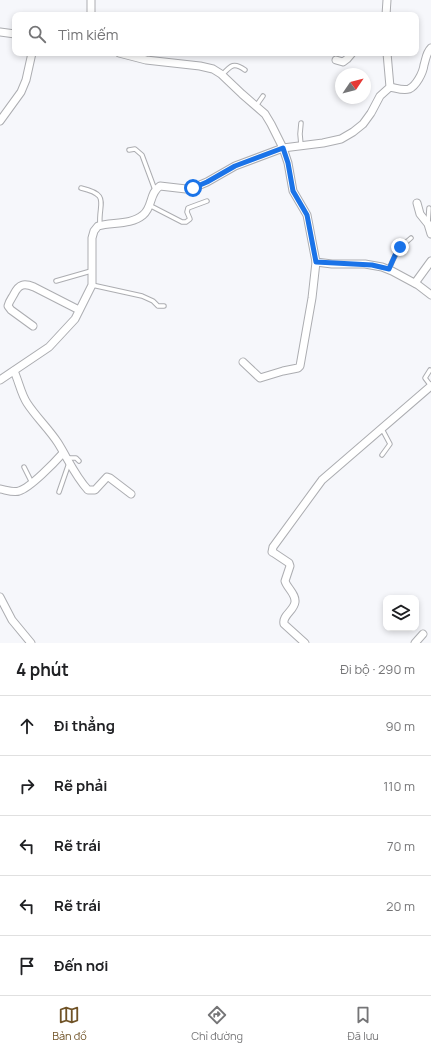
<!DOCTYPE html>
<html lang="vi">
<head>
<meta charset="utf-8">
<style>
	:root { --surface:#fff; --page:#f2f2f2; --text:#202124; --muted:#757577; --line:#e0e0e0; --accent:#705327 }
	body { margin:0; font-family:Manrope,sans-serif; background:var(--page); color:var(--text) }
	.controls { position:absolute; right:12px; bottom:12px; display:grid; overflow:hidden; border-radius:8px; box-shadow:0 2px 6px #0003 }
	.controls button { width:36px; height:36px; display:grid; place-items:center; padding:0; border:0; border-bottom:1px solid var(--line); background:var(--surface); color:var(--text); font:20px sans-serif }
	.compass { position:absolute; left:335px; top:68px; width:36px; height:36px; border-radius:50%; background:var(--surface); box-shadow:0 2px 6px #0003; rotate:55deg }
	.stop { position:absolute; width:12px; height:12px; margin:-9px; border:3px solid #1a73e8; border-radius:50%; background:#fff }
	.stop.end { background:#1a73e8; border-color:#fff; box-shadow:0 1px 4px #0008 }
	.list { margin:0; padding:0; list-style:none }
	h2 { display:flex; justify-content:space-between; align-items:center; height:52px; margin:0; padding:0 16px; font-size:17px }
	h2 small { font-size:13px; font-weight:400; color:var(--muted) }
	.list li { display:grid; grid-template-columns:26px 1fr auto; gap:12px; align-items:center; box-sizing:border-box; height:60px; padding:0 16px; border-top:1px solid var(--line) }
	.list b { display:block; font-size:15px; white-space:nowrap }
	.list em { font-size:13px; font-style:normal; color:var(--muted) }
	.icon { flex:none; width:22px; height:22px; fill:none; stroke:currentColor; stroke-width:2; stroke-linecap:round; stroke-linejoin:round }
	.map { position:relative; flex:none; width:431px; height:643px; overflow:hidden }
	.search { position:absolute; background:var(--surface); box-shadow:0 2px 6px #0003; left:12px; right:12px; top:12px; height:44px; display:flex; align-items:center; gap:10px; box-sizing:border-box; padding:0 14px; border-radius:8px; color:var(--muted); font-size:15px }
	.sheet { height:352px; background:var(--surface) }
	nav { display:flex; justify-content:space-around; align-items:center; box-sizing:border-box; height:56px; border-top:1px solid var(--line); background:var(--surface); font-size:11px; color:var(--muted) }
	nav a { display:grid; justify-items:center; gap:2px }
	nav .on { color:var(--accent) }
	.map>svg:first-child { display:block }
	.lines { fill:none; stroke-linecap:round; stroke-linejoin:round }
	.service-casing { stroke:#acadb1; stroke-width:5.5 }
	.minor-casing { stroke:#acadb1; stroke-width:9 }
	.service { stroke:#fff; stroke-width:3.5 }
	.minor { stroke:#fff; stroke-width:7 }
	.route { stroke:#1a73e8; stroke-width:5 }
</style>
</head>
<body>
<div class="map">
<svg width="431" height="643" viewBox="0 0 431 643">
	<rect width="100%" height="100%" fill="#f6f7fb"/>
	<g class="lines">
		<defs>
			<g id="service">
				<path d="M222,75C231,65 234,62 245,70"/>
				<path d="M256,106L263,96"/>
				<path d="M301,145L300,134L301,123"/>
				<path d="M129,150L135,149L142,155L155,190"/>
				<path d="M81,188C111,195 98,203 100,225"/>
				<path d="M149,205L182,222H186L190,219L187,212L188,208L207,201"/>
				<path d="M428,223L429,208"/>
				<path d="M389,269C395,254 399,248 411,238"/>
				<path d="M56,281L91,271"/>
				<path d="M92,285L142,296L153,301L158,306H164"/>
				<path d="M430,370L425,378L431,386"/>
				<path d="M382,455L390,444L382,429"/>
				<path d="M68,458H76L79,461"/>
				<path d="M24,467L32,483"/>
				<path d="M59,492L69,463"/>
			</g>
			<g id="minor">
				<path d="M91,15V0"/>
				<path d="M386,15L387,0"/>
				<path d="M0,32L15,34"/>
				<path d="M119,53L146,60L200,66L213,69L221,74L242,94L265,114L271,124L283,148L288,163L293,191L307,215L316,262L332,264H365L382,267L392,271L418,285L431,295"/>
				<path d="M336,60L343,62L347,59L352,53"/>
				<path d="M390,87C396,88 403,91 409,89C416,86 423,73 424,65C426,59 426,53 431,48"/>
				<path d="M0,121L21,92L26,80L32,53"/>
				<path d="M417,203L420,214L428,224L431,234"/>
				<path d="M415,283L431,261"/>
				<path d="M33,326L11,310L8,306C9,301 12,298 14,294C19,284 24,283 34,287L79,310"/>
				<path d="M243,362L260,378L283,371L298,368L300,366L312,298L316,262"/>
				<path d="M14,371C19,382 21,394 27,403C36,417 49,429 58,443C68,459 75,476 88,490H95L107,477L110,478L131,494"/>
				<path d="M0,380L49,347L75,319L92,285V238L94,231L98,226C112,222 131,225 143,215C153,207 149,193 160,186L186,189L193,188L207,182L235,166L283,148L323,143L341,139L353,132L363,124L371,113L380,96L390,87L387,53"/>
				<path d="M0,489C6,490 14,493 19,491C30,488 55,462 63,453"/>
				<path d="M0,597L12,620L31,643"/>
				<path d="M305,643L284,624C282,615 294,611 295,602C296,594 287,588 285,581L290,566L289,563L274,553L272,552L273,547L322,480L431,386"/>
				<path d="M415,643L423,634"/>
			</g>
		</defs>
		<use href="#service" class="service-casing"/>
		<use href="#minor" class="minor-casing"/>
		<use href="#service" class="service"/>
		<use href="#minor" class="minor"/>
	</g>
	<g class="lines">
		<path class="route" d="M193,188L207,182L235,166L283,148L288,163L293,191L307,215L316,262L372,265L389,269L396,253L400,247"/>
	</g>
</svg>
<div class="controls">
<button><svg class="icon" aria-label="layers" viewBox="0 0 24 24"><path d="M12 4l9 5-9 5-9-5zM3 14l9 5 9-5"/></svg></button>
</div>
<svg class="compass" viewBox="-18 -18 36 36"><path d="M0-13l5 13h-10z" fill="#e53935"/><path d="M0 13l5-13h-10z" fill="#757577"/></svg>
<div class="stop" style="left:193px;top:188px"></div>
<div class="stop end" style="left:400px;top:247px"></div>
<div class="search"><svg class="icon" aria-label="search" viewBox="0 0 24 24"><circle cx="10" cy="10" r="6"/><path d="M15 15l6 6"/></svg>Tìm kiếm</div>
</div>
<section class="sheet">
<h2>4 phút<small>Đi bộ · 290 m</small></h2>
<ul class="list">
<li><svg class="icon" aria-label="ahead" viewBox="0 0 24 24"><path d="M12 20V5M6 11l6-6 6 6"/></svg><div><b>Đi thẳng</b></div><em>90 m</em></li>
<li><svg class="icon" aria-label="right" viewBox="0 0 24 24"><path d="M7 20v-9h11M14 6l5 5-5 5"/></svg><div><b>Rẽ phải</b></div><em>110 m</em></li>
<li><svg class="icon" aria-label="left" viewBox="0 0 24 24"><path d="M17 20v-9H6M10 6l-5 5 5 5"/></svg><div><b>Rẽ trái</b></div><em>70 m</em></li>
<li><svg class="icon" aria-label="left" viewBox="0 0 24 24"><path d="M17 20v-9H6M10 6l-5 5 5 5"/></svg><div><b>Rẽ trái</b></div><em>20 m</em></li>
<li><svg class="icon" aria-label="arrive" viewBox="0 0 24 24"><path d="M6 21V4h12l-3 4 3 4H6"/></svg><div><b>Đến nơi</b></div></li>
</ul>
</section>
<nav>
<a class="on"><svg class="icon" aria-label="map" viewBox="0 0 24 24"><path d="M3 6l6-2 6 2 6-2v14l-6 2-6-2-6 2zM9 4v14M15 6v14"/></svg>Bản đồ</a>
<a><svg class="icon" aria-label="directions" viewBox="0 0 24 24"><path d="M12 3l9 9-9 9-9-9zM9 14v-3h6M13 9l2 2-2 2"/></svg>Chỉ đường</a>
<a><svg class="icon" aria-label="saved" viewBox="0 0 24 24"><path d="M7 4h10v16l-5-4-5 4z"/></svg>Đã lưu</a>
</nav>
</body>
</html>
